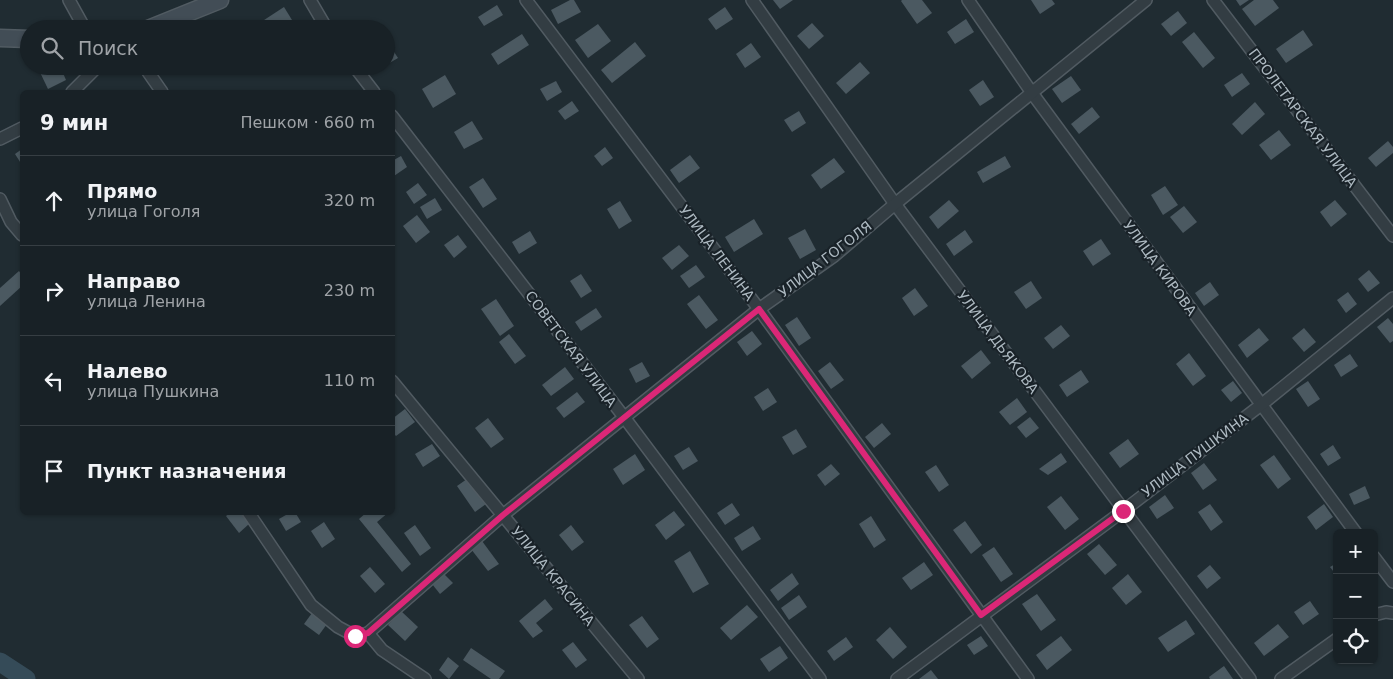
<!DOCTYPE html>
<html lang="ru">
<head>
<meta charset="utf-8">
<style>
	:root { --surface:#182126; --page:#21292e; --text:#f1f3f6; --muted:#9fa3a7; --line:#363e43 }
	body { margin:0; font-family:"DejaVu Sans",sans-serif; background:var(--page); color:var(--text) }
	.controls { position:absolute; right:15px; bottom:15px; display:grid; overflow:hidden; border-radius:8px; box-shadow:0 1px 4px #0004 }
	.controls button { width:45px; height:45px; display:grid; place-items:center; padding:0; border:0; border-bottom:1px solid var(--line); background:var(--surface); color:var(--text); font:25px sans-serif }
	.stop { position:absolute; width:15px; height:15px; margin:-11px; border:4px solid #db2777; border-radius:50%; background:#fff }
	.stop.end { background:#db2777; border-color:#fff; box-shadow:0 1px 5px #0008 }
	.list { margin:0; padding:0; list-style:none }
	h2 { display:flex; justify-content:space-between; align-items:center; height:65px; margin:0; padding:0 20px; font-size:21px }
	h2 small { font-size:16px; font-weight:400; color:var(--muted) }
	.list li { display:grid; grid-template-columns:32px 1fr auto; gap:15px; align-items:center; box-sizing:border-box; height:90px; padding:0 20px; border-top:1px solid var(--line) }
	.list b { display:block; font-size:19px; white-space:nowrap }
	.list p { margin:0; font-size:16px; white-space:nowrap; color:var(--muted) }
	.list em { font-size:16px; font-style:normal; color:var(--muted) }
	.icon { flex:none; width:28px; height:28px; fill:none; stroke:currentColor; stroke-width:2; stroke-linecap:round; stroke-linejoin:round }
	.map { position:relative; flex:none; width:1393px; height:679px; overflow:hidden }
	.search { position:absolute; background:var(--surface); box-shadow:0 1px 4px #0004; left:20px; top:20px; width:375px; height:55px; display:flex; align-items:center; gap:12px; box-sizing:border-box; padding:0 18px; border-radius:28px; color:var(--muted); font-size:19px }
	.panel { position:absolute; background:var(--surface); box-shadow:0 1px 4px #0004; left:20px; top:90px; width:375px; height:425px; border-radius:8px }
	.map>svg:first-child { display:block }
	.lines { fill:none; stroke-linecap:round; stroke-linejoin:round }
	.river { stroke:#354b58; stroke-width:19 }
	.building { fill:#4b5961 }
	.minor-casing { stroke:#515b62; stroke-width:14 }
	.secondary-casing { stroke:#515b62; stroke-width:19 }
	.minor { stroke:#333d43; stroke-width:11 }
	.secondary { stroke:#424d56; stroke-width:16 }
	.route { stroke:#db2777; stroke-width:6 }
	.labels { text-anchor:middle; stroke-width:4.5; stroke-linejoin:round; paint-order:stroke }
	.street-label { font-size:14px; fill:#adb9c1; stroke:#192228 }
</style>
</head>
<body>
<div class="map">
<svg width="1393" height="679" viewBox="0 0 1393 679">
	<rect width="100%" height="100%" fill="#202c32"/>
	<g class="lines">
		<path class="river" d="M0,662L26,679"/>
	</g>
	<g class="building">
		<path d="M570,0H574L581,12L558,24L551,10Z"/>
		<path d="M773,0H793L780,9Z"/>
		<path d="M902,0H922L932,13L917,24L901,1Z"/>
		<path d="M1031,0H1052L1055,4L1040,14Z"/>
		<path d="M1236,0H1249L1240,6Z"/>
		<path d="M1254,0H1273L1279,8L1255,26L1242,9Z"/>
		<path d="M497,5L503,15L484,26L478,17Z"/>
		<path d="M284,7L292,20L278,29H266L261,22Z"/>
		<path d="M725,7L733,19L716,30L708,19Z"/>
		<path d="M1178,11L1187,23L1171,36L1161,24Z"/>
		<path d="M966,19L974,32L955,44L947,32Z"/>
		<path d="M207,23L210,29H194Z"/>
		<path d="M812,23L824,36L809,49L797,36Z"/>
		<path d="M598,24L611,41L588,58L575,40Z"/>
		<path d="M1303,30L1313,45L1286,63L1276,49Z"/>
		<path d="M1194,32L1215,58L1203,68L1182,42Z"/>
		<path d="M522,34L529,45L498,65L491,54Z"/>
		<path d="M635,42L646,56L612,83L601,70Z"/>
		<path d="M751,43L761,57L745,68L736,54Z"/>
		<path d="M389,44L398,58L386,65V45Z"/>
		<path d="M860,62L870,73L846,94L836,83Z"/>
		<path d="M37,66H60L66,80L48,89Z"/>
		<path d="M1242,73L1250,84L1232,97L1224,85Z"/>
		<path d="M445,75L456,94L433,108L422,89Z"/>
		<path d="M1071,76L1081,90L1062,103L1052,89Z"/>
		<path d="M983,80L994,97L980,106L969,90Z"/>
		<path d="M556,81L562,92L547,101L540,89Z"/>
		<path d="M572,101L579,111L565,120L558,111Z"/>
		<path d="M1255,102L1265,114L1242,135L1232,124Z"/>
		<path d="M1092,107L1100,117L1079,134L1071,124Z"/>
		<path d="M799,111L806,123L792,132L784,120Z"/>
		<path d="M472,121L483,139L464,149L454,132Z"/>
		<path d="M1279,130L1291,145L1271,160L1259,145Z"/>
		<path d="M1388,141L1393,147V153L1376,167L1368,158Z"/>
		<path d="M605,147L613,158L602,166L594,156Z"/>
		<path d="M22,149V165L15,154Z"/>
		<path d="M690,155L700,168L679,183L670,170Z"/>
		<path d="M401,156L407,167L394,176L392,161Z"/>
		<path d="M1005,156L1011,167L983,183L977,172Z"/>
		<path d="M834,158L845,172L821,189L811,175Z"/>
		<path d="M483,178L497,199L483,208L469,187Z"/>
		<path d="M418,183L427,195L414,204L406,192Z"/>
		<path d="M1165,186L1178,205L1163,215L1151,195Z"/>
		<path d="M435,198L442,210L427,219L420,207Z"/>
		<path d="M949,200L959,211L938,229L929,217Z"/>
		<path d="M1335,200L1347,214L1331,227L1320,212Z"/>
		<path d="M620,201L632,221L619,229L607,209Z"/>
		<path d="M1184,206L1197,222L1183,233L1170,217Z"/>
		<path d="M417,215L430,232L416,243L403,226Z"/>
		<path d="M754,219L763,234L734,252L725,237Z"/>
		<path d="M805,229L816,250L800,259L788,238Z"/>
		<path d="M965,230L973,242L954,256L946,244Z"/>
		<path d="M530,231L537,243L519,254L512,242Z"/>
		<path d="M458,235L467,247L454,258L444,245Z"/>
		<path d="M1101,239L1111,254L1093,266L1083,251Z"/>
		<path d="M679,245L689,256L672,270L662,258Z"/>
		<path d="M696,265L705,277L689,288L680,276Z"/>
		<path d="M1369,270L1380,283L1368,292L1358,279Z"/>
		<path d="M19,271L22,275V286L0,306V288Z"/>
		<path d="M581,274L592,291L581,298L570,281Z"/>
		<path d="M1031,281L1042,298L1026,309L1014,292Z"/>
		<path d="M1210,282L1219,295L1204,306L1195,293Z"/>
		<path d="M915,288L928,306L914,316L902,298Z"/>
		<path d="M1348,292L1357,304L1346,313L1337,300Z"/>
		<path d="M699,295L718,320L706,329L687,304Z"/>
		<path d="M496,299L514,326L500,336L481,309Z"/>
		<path d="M596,308L602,317L581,331L575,322Z"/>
		<path d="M797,317L811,338L799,346L785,325Z"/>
		<path d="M1388,318L1393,324V341L1390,343L1377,327Z"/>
		<path d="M1061,325L1070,336L1053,349L1044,338Z"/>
		<path d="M1259,328L1269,340L1247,358L1238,345Z"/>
		<path d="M1304,328L1316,342L1304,352L1292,338Z"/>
		<path d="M752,331L762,344L747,356L737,342Z"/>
		<path d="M509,334L526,356L515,364L499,342Z"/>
		<path d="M981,350L991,363L972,379L961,366Z"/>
		<path d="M1189,353L1206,376L1193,386L1176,364Z"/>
		<path d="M1350,354L1358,366L1341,377L1334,365Z"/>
		<path d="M642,362L650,376L636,383L629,369Z"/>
		<path d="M830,362L844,380L831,389L818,371Z"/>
		<path d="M565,367L574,379L551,396L542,385Z"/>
		<path d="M1081,370L1089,382L1067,397L1059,385Z"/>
		<path d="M1233,381L1242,393L1231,402L1221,390Z"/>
		<path d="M1308,381L1320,399L1308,407L1296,389Z"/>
		<path d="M768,388L777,402L763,411L754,397Z"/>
		<path d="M577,392L585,402L564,418L556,408Z"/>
		<path d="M1017,398L1027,412L1010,425L999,412Z"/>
		<path d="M405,409L415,422L396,436L392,432V419Z"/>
		<path d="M1030,417L1039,428L1026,438L1017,427Z"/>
		<path d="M488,418L504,439L491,448L475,428Z"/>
		<path d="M882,423L891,434L874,448L865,437Z"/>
		<path d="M796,429L807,447L793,455L782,437Z"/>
		<path d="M1128,439L1139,454L1120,468L1109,453Z"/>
		<path d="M432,444L440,456L423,467L415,454Z"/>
		<path d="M1333,445L1341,458L1328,466L1320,454Z"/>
		<path d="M689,447L698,461L683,470L674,456Z"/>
		<path d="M1061,453L1067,462L1048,475L1039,469Z"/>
		<path d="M635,454L645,470L623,485L613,469Z"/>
		<path d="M1274,455L1291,479L1278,489L1260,465Z"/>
		<path d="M1204,463L1217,480L1203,490L1191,473Z"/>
		<path d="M831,464L840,474L825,486L817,475Z"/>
		<path d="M936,465L949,485L939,492L925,472Z"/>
		<path d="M467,479L486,504L475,512L457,486Z"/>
		<path d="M1365,486L1370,498L1354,505L1349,494Z"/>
		<path d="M1165,495L1174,508L1157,519L1149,507Z"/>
		<path d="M1061,496L1079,519L1065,530L1047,507Z"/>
		<path d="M732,503L740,515L725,525L717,513Z"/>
		<path d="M1210,504L1223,522L1211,531L1198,512Z"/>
		<path d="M1324,504L1333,517L1316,530L1307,517Z"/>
		<path d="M674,511L685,525L666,540L655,525Z"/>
		<path d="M231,512H240L249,524L239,533L226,516Z"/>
		<path d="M291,512H295L301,522L286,531L279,519Z"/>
		<path d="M367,512H389L377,522L411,564L402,572L359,519Z"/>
		<path d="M871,516L886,540L874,548L859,524Z"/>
		<path d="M965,521L982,545L971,554L953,530Z"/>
		<path d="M324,522L335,539L322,548L311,531Z"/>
		<path d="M415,525L431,548L420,556L404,533Z"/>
		<path d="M571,525L584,542L572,551L559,535Z"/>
		<path d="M753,526L761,539L742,551L734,538Z"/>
		<path d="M482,541L499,564L488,571L471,549Z"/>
		<path d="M1099,544L1117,565L1105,575L1087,554Z"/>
		<path d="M994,547L1013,574L1001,582L982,555Z"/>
		<path d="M690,551L709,584L693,593L674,561Z"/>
		<path d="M924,562L933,575L911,590L902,578Z"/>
		<path d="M1337,563V576L1330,567Z"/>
		<path d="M1210,565L1221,578L1207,589L1197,576Z"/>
		<path d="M370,567L385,584L375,593L360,576Z"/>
		<path d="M792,573L799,584L778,601L770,590Z"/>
		<path d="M444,574L453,583L440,594L432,584Z"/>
		<path d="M1128,574L1142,592L1126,605L1112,588Z"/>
		<path d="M1037,594L1056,620L1041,631L1022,604Z"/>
		<path d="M799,595L807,607L789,620L781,608Z"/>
		<path d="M545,599L553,609L536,623L543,631L533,638L519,621Z"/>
		<path d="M1310,601L1319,614L1303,625L1294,612Z"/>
		<path d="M747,605L758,617L731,640L720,628Z"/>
		<path d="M401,611L418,627L405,641L388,625Z"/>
		<path d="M312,613L327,624L319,635L304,624Z"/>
		<path d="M642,616L659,639L647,648L629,625Z"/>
		<path d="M1186,620L1195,634L1168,652L1158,638Z"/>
		<path d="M1278,624L1289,637L1264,656L1254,643Z"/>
		<path d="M890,627L907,647L893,659L876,640Z"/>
		<path d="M981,636L988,646L974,655L967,645Z"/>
		<path d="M1061,636L1072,650L1047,670L1036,655Z"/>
		<path d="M846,637L853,647L834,661L827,651Z"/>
		<path d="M573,642L587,660L576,668L562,650Z"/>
		<path d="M780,646L788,658L769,672L760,659Z"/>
		<path d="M471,648L505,671L499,679H491L463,660Z"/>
		<path d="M448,657L459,666L449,679L439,670Z"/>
		<path d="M1224,666L1233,679H1210L1209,677Z"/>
		<path d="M931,670L938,679H919Z"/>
	</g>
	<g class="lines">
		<defs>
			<g id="minor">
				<path d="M69,0L85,29"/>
				<path d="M310,0L327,29"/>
				<path d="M526,0L759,309L1028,679"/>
				<path d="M752,0L895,204L1250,679"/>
				<path d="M968,0L1032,93L1356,533"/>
				<path d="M1213,0L1393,236"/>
				<path d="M144,66L162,92"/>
				<path d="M354,66L374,92"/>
				<path d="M72,92L98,66"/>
				<path d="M392,116L624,417L820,679"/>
				<path d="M0,139L22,128"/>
				<path d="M0,199L11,222L22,235"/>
				<path d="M392,381L638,679"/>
				<path d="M248,512L311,605L338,627L355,636L368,633L382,650L425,679"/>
				<path d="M1374,557L1393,582"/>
				<path d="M1374,615L1386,612L1393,613"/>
				<path d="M368,633L503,515L759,309L834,256L895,204L1146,0"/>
				<path d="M897,679L1123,511L1261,405L1393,298"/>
				<path d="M1281,679L1337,639"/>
			</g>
			<g id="secondary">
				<path d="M148,29L220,0"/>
				<path d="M0,38L29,39"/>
			</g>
		</defs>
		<use href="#minor" class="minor-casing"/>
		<use href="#secondary" class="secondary-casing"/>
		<use href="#minor" class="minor"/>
		<use href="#secondary" class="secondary"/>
	</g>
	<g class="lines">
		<path class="route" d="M355,636L368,633L503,515L759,309L981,615L1123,511"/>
	</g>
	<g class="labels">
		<g class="street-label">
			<text transform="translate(1303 118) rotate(53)" y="5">ПРОЛЕТАРСКАЯ УЛИЦА</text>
			<text transform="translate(717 253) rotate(53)" y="5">УЛИЦА ЛЕНИНА</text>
			<text transform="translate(825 259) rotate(-38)" y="5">УЛИЦА ГОГОЛЯ</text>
			<text transform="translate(1160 268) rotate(54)" y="5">УЛИЦА КИРОВА</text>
			<text transform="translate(998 342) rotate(53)" y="5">УЛИЦА ДЬЯКОВА</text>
			<text transform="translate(571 349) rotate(53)" y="5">СОВЕТСКАЯ УЛИЦА</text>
			<text transform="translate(1195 455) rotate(-37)" y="5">УЛИЦА ПУШКИНА</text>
			<text transform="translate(553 576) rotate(51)" y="5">УЛИЦА КРАСИНА</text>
		</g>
	</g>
</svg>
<div class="controls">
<button>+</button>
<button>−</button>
<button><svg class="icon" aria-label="locate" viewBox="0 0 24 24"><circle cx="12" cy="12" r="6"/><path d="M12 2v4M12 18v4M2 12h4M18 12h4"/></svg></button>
</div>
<div class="stop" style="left:355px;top:636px"></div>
<div class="stop end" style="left:1123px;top:511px"></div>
<div class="search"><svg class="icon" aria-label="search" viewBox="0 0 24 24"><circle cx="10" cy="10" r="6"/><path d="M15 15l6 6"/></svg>Поиск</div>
<section class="panel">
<h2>9 мин<small>Пешком · 660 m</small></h2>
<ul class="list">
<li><svg class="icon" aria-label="ahead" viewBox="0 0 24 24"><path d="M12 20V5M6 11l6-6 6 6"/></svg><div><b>Прямо</b><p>улица Гоголя</p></div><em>320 m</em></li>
<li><svg class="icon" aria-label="right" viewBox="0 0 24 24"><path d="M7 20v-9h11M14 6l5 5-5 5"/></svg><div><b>Направо</b><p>улица Ленина</p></div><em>230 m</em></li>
<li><svg class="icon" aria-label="left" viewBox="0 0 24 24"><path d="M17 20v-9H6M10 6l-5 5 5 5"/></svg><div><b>Налево</b><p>улица Пушкина</p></div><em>110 m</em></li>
<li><svg class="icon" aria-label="arrive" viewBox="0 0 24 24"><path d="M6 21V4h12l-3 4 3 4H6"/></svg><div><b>Пункт назначения</b></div></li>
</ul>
</section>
</div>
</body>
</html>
